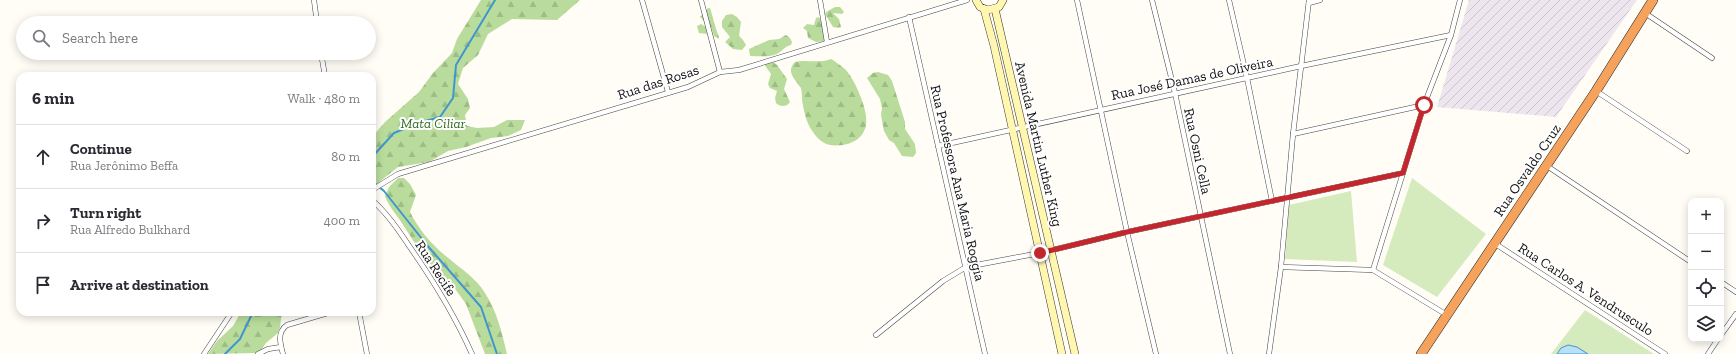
<!DOCTYPE html>
<html lang="en">
<head>
<meta charset="utf-8">
<style>
	:root { --surface:#fff; --page:#f2f2f3; --text:#2b2b33; --muted:#7c7c81; --line:#e1e1e2 }
	body { margin:0; font-family:"Zilla Slab",serif; background:var(--page); color:var(--text) }
	.controls { position:absolute; right:12px; bottom:12px; display:grid; overflow:hidden; border-radius:8px; box-shadow:0 2px 10px #0003 }
	.controls button { width:36px; height:36px; display:grid; place-items:center; padding:0; border:0; border-bottom:1px solid var(--line); background:var(--surface); color:var(--text); font:20px sans-serif }
	.stop { position:absolute; width:12px; height:12px; margin:-9px; border:3px solid #c4262e; border-radius:50%; background:#fff }
	.stop.end { background:#c4262e; border-color:#fff; box-shadow:0 1px 4px #0008 }
	.list { margin:0; padding:0; list-style:none }
	h2 { display:flex; justify-content:space-between; align-items:center; height:52px; margin:0; padding:0 16px; font-size:17px }
	h2 small { font-size:13px; font-weight:400; color:var(--muted) }
	.list li { display:grid; grid-template-columns:26px 1fr auto; gap:12px; align-items:center; box-sizing:border-box; height:64px; padding:0 16px; border-top:1px solid var(--line) }
	.list b { display:block; font-size:15px; white-space:nowrap }
	.list p { margin:0; font-size:13px; white-space:nowrap; color:var(--muted) }
	.list em { font-size:13px; font-style:normal; color:var(--muted) }
	.icon { flex:none; width:22px; height:22px; fill:none; stroke:currentColor; stroke-width:2; stroke-linecap:round; stroke-linejoin:round }
	.map { position:relative; flex:none; width:1736px; height:354px; overflow:hidden }
	.search { position:absolute; background:var(--surface); box-shadow:0 2px 10px #0003; left:16px; top:16px; width:360px; height:44px; display:flex; align-items:center; gap:10px; box-sizing:border-box; padding:0 14px; border-radius:22px; color:var(--muted); font-size:15px }
	.panel { position:absolute; background:var(--surface); box-shadow:0 2px 10px #0003; left:16px; top:72px; width:360px; height:244px; border-radius:12px }
	.map>svg:first-child { display:block }
	.industrial { fill:url(#industrial-furrows) }
	.grass { fill:#d5ebbd }
	.forest { fill:url(#forest-firs) }
	.water { fill:#b9e0f7; stroke:#3f96cf }
	.lines { fill:none; stroke-linecap:round; stroke-linejoin:round }
	.stream { stroke:#3f96cf; stroke-width:2 }
	.street-casing { stroke:#444; stroke-width:5.5 }
	.secondary-casing { stroke:#333; stroke-width:8 }
	.highway-casing { stroke:#222; stroke-width:10 }
	.street { stroke:#fff; stroke-width:4.5 }
	.secondary { stroke:#fff6b0; stroke-width:7 }
	.highway { stroke:#f5a25d; stroke-width:9 }
	.route { stroke:#c4262e; stroke-width:5 }
	.labels { text-anchor:middle; stroke-width:4; stroke-linejoin:round; paint-order:stroke }
	.street-label { font-size:14px; fill:#111; stroke:#fff }
	.park-label { font-size:14px; font-style:italic; fill:#2f6b1f; stroke:#fff }
</style>
</head>
<body>
<div class="map">
<svg width="1736" height="354" viewBox="0 0 1736 354">
	<defs>
		<pattern id="industrial-furrows" width="10" height="10" patternUnits="userSpaceOnUse"><rect width="10" height="10" fill="#eee6ef"/><path d="M-1 1l2-2M0 10L10 0M9 11l2-2" fill="none" stroke="#cbc4cc"/></pattern>
		<pattern id="forest-firs" width="22" height="20" patternUnits="userSpaceOnUse"><rect width="22" height="20" fill="#b9dc9c"/><path d="M5 1l3.5 6h-7zM16 11l3.5 6h-7z" fill="#9ebc85"/></pattern>
	</defs>
	<rect width="100%" height="100%" fill="#fffdf5"/>
	<path class="industrial" d="M1469,0H1637L1556,117L1437,107Z"/>
	<g class="grass">
		<path d="M1412,178L1486,234L1437,297L1383,265Z"/>
		<path d="M1351,191L1357,262L1285,259L1289,205Z"/>
		<path d="M1585,310L1654,354H1551Z"/>
	</g>
	<g class="forest">
		<path d="M481,0H580L557,20L512,19L488,34L478,55L463,68L458,84L468,99L470,108L465,115L467,126L477,128L494,127L507,120H525L521,130L508,136L491,138L466,147L448,151L429,162L398,167L373,187L372,137L385,122L419,92L433,73L452,53L457,39Z"/>
		<path d="M835,7H840L844,12L842,14L833,13L839,19L841,27L838,28L833,27L825,14L826,12Z"/>
		<path d="M708,8H710C713,17 715,28 719,37V39L714,36L709,21H704L700,17Z"/>
		<path d="M732,14L737,17L741,22L739,36L743,40L746,45L742,50L733,49L725,42L730,37L722,27V21L726,15Z"/>
		<path d="M819,17L829,37L825,41L816,42L808,38L807,31L803,28L807,24L814,25L816,18Z"/>
		<path d="M701,24L706,27L707,34L699,33L697,26Z"/>
		<path d="M786,35L790,38L792,42L791,45C786,46 784,49 780,52C772,58 760,56 750,56L749,49L769,40L779,39Z"/>
		<path d="M831,59L833,60C837,63 841,66 845,69C855,79 869,112 866,125C863,142 845,147 830,145C823,144 816,137 813,132C806,123 804,111 802,100C802,97 802,92 801,88C796,80 785,72 795,62C809,59 817,64 831,59Z"/>
		<path d="M773,62L777,65L787,79L784,89L790,102C787,107 780,107 776,103L775,98L777,91L770,88L768,84L771,74L764,64Z"/>
		<path d="M878,72L888,75L892,81L905,122V129L915,144L916,153L913,157L902,156L894,143L889,140L884,131L881,115L882,108L880,99L867,78L873,73Z"/>
		<path d="M398,178H404L410,184L416,195L410,212C419,230 432,245 447,257C460,268 476,278 485,293C497,311 502,333 507,354H485L466,304L453,286L439,271H437C422,257 413,240 402,223C396,214 389,207 385,196L389,187Z"/>
		<path d="M241,312H282L280,327L278,333L266,343L262,349L257,353L208,354L217,341L233,326Z"/>
	</g>
	<path class="water" d="M1568,345L1577,347L1588,354H1557L1561,348Z"/>
	<g class="lines">
		<g class="stream">
			<path d="M372,157L394,133L418,123L440,117L453,98L456,65L495,0"/>
			<path d="M372,181L384,191L426,244L481,307L497,354"/>
			<path d="M225,354L240,339L253,312"/>
		</g>
		<defs>
			<g id="street">
				<path d="M314,0L317,23"/>
				<path d="M642,0L668,92"/>
				<path d="M701,0L720,72"/>
				<path d="M820,0L827,42"/>
				<path d="M1077,0L1127,232L1156,354"/>
				<path d="M1152,0L1175,93L1230,354"/>
				<path d="M1229,0L1247,78L1272,201"/>
				<path d="M1309,3L1320,0"/>
				<path d="M1645,13L1712,58"/>
				<path d="M909,17L985,354"/>
				<path d="M321,53L325,76"/>
				<path d="M1596,91L1687,151"/>
				<path d="M1293,134L1424,105"/>
				<path d="M938,146L1301,66L1451,35"/>
				<path d="M1547,166L1691,262"/>
				<path d="M372,190L398,174L688,87L720,72L739,70L967,0"/>
				<path d="M372,200C389,215 401,234 414,253C436,285 456,318 472,354"/>
				<path d="M1494,243L1665,354"/>
				<path d="M1281,267L1373,270L1447,315"/>
				<path d="M1373,270L1424,105L1451,35L1460,0"/>
				<path d="M1721,282L1736,292"/>
				<path d="M359,312L367,354"/>
				<path d="M876,335L943,281L966,267L1040,253L1127,232L1403,173"/>
				<path d="M1721,335L1736,314"/>
				<path d="M204,354L232,312"/>
				<path d="M258,354L268,349L281,347"/>
				<path d="M283,354C280,343 277,332 287,325L331,312"/>
				<path d="M1269,354L1281,267L1293,134L1309,0"/>
				<path d="M1708,354L1718,339"/>
			</g>
			<g id="secondary">
				<path d="M976,0L980,7L988,10L999,7L1003,0"/>
				<path d="M984,9L994,46L1062,354"/>
				<path d="M995,9L1075,354"/>
			</g>
			<path id="highway" d="M1421,354L1596,91L1653,0"/>
		</defs>
		<use href="#street" class="street-casing"/>
		<use href="#secondary" class="secondary-casing"/>
		<use href="#highway" class="highway-casing"/>
		<use href="#street" class="street"/>
		<use href="#secondary" class="secondary"/>
		<use href="#highway" class="highway"/>
	</g>
	<g class="lines">
		<path class="route" d="M1040,253L1127,232L1403,173L1424,105"/>
	</g>
	<g class="labels">
		<g class="street-label">
			<text transform="translate(1192 78) rotate(-12)" y="5">Rua José Damas de Oliveira</text>
			<text transform="translate(658 82) rotate(-18)" y="5">Rua das Rosas</text>
			<text transform="translate(1039 144) rotate(77)" y="5">Avenida Martin Luther King</text>
			<text transform="translate(1198 151) rotate(78)" y="5">Rua Osni Cella</text>
			<text transform="translate(1527 170) rotate(-56)" y="5">Rua Osvaldo Cruz</text>
			<text transform="translate(958 183) rotate(77)" y="5">Rua Professora Ana Maria Roggia</text>
			<text transform="translate(436 268) rotate(57)" y="5">Rua Recife</text>
			<text transform="translate(1586 289) rotate(33)" y="5">Rua Carlos A. Vendrusculo</text>
		</g>
		<g class="park-label">
			<text x="433" y="128">Mata Ciliar</text>
		</g>
	</g>
</svg>
<div class="controls">
<button>+</button>
<button>−</button>
<button><svg class="icon" aria-label="locate" viewBox="0 0 24 24"><circle cx="12" cy="12" r="6"/><path d="M12 2v4M12 18v4M2 12h4M18 12h4"/></svg></button>
<button><svg class="icon" aria-label="layers" viewBox="0 0 24 24"><path d="M12 4l9 5-9 5-9-5zM3 14l9 5 9-5"/></svg></button>
</div>
<div class="stop" style="left:1424px;top:105px"></div>
<div class="stop end" style="left:1040px;top:253px"></div>
<div class="search"><svg class="icon" aria-label="search" viewBox="0 0 24 24"><circle cx="10" cy="10" r="6"/><path d="M15 15l6 6"/></svg>Search here</div>
<section class="panel">
<h2>6 min<small>Walk · 480 m</small></h2>
<ul class="list">
<li><svg class="icon" aria-label="ahead" viewBox="0 0 24 24"><path d="M12 20V5M6 11l6-6 6 6"/></svg><div><b>Continue</b><p>Rua Jerônimo Beffa</p></div><em>80 m</em></li>
<li><svg class="icon" aria-label="right" viewBox="0 0 24 24"><path d="M7 20v-9h11M14 6l5 5-5 5"/></svg><div><b>Turn right</b><p>Rua Alfredo Bulkhard</p></div><em>400 m</em></li>
<li><svg class="icon" aria-label="arrive" viewBox="0 0 24 24"><path d="M6 21V4h12l-3 4 3 4H6"/></svg><div><b>Arrive at destination</b></div></li>
</ul>
</section>
</div>
</body>
</html>
